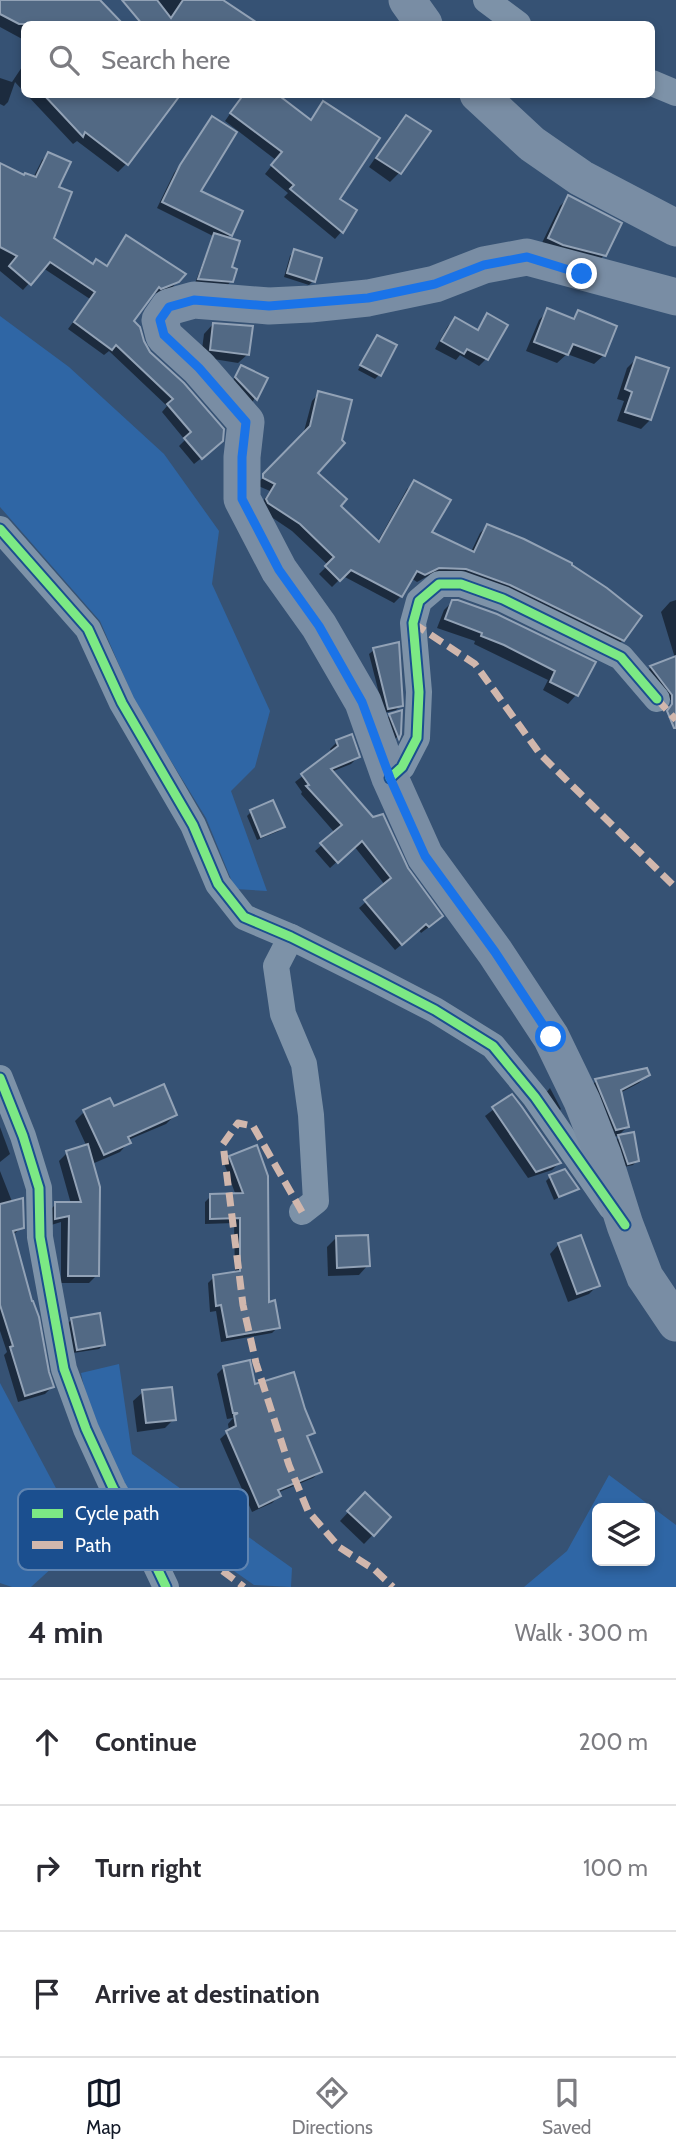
<!DOCTYPE html>
<html lang="en">
<head>
<meta charset="utf-8">
<style>
	:root { --surface:#fff; --page:#f2f2f3; --text:#2b2b33; --muted:#7c7c81; --line:#e1e1e2; --accent:#111827 }
	body { margin:0; font-family:Cabin,sans-serif; background:var(--page); color:var(--text) }
	.controls { position:absolute; right:21px; bottom:21px; display:grid; overflow:hidden; border-radius:10px; box-shadow:0 4px 10px #0003 }
	.controls button { width:63px; height:63px; display:grid; place-items:center; padding:0; border:0; border-bottom:2px solid var(--line); background:var(--surface); color:var(--text); font:35px sans-serif }
	.stop { position:absolute; width:21px; height:21px; margin:-16px; border:5px solid #1a73e8; border-radius:50%; background:#fff }
	.stop.end { background:#1a73e8; border-color:#fff; box-shadow:0 2px 7px #0008 }
	.list { margin:0; padding:0; list-style:none }
	h2 { display:flex; justify-content:space-between; align-items:center; height:91px; margin:0; padding:0 28px; font-size:30px }
	h2 small { font-size:23px; font-weight:400; color:var(--muted) }
	.list li { display:grid; grid-template-columns:46px 1fr auto; gap:21px; align-items:center; box-sizing:border-box; height:126px; padding:0 28px; border-top:2px solid var(--line) }
	.list b { display:block; font-size:26px; white-space:nowrap }
	.list em { font-size:23px; font-style:normal; color:var(--muted) }
	.icon { flex:none; width:38px; height:38px; fill:none; stroke:currentColor; stroke-width:2; stroke-linecap:round; stroke-linejoin:round }
	.map { position:relative; flex:none; width:676px; height:1587px; overflow:hidden }
	.search { position:absolute; background:var(--surface); box-shadow:0 4px 10px #0003; left:21px; right:21px; top:21px; height:77px; display:flex; align-items:center; gap:18px; box-sizing:border-box; padding:0 24px; border-radius:10px; color:var(--muted); font-size:26px }
	.sheet { height:469px; background:var(--surface) }
	nav { display:flex; justify-content:space-around; align-items:center; box-sizing:border-box; height:98px; border-top:2px solid var(--line); background:var(--surface); font-size:19px; color:var(--muted) }
	nav a { display:grid; justify-items:center; gap:4px }
	nav .on { color:var(--accent) }
	.map>svg:first-child { display:block }
	.green { fill:#2f66a5; fill-rule:evenodd }
	.shadow { fill:#0007 }
	.building { fill:#526984; stroke:#92a2b6; stroke-width:2 }
	.lines { fill:none; stroke-linecap:round; stroke-linejoin:round }
	.street { stroke:#7d92a8; stroke-width:26 }
	.secondary { stroke:#798da4; stroke-width:37 }
	.quiet { stroke:#d1b7ad; stroke-width:7; stroke-dasharray:14 7; stroke-linecap:butt }
	.cycleway-casing { stroke:#1b4f8f; stroke-width:13 }
	.cycleway { stroke:#7ce984; stroke-width:9 }
	.route { stroke:#1a73e8; stroke-width:9 }
	.key { fill:#1b4f8f; stroke:#5f84b1; stroke-width:2 }
	.key-label { font-size:19px; fill:#fff }
</style>
</head>
<body>
<div class="map">
<svg width="676" height="1587" viewBox="0 0 676 1587">
	<rect width="100%" height="100%" fill="#365274"/>
	<g class="green">
		<path d="M0,316L69,367L164,454L219,531L212,584L270,711L255,767L231,791L267,891L235,889L206,818L136,704L100,621L0,507Z"/>
		<path d="M119,1364L132,1454L292,1568L291,1587L254,1585L157,1517L118,1482L91,1419L81,1373Z"/>
		<path d="M0,1383L58,1492L76,1546L31,1587H12L0,1583Z"/>
		<path d="M609,1475L676,1525V1587H524L567,1551ZM650,1508V1561H597V1508Z"/>
	</g>
	<g class="shadow">
		<path d="M4,0H84L107,24H24V40L0,27V8Z"/>
		<path d="M128,0H220L240,13L231,24H148Z"/>
		<path d="M24,64V92L15,82L8,102L4,106L0,104V78L12,82Z"/>
		<path d="M26,94H173L127,163L118,172L77,141L73,144Z"/>
		<path d="M244,94L310,121L324,103L342,231L335,239L284,197L288,193L265,174L276,160L225,121Z"/>
		<path d="M406,117L428,132L399,173L390,182L369,167L397,126Z"/>
		<path d="M212,118L199,192L230,235L227,238L231,281L227,286L195,283L213,236L157,208L174,173Z"/>
		<path d="M49,154L57,188L51,238L93,266L105,267L126,237L178,281L171,289L153,294L131,321L142,342L214,448L194,464L179,446L185,440L162,412L167,406L109,351L104,355L68,329L90,299L43,268L23,290L0,271V165L33,178L42,160Z"/>
		<path d="M569,197L604,255L595,265L540,247L560,206Z"/>
		<path d="M295,251L313,281L309,285L284,277L290,256Z"/>
		<path d="M548,311L571,320L578,312L604,355L594,364L567,354L557,363L526,351L539,320Z"/>
		<path d="M487,315L506,325L486,359L479,366L460,355L456,360L435,349L448,326L455,319L476,331Z"/>
		<path d="M213,324L248,354L238,363L201,357L204,334Z"/>
		<path d="M377,337L379,375L375,379L358,370Z"/>
		<path d="M636,359L650,420L641,429L617,421L624,401L617,399L627,368Z"/>
		<path d="M241,367L265,379L252,403L232,382Z"/>
		<path d="M319,393L315,473L338,506L377,543L407,489L415,482L430,533L471,552L480,533L487,526L623,640L615,647L430,575L417,582L411,578L401,596L394,603L343,576L332,587L319,574L328,565L292,531L261,510L259,507L270,491L256,485L303,435L312,401Z"/>
		<path d="M676,600V698L662,703L642,676L651,667L675,658L661,612L670,602Z"/>
		<path d="M453,601L593,663L576,695L568,704L543,690L548,680L474,644L475,641L437,628L444,610Z"/>
		<path d="M374,650L401,705L396,710L384,713L369,654Z"/>
		<path d="M390,715L400,733L394,741L386,720Z"/>
		<path d="M337,742L358,757L351,764L331,772L434,923L421,933L419,930L395,950L359,908L385,885L354,846L330,868L315,851L335,833L301,794L302,792L295,782L332,753L330,749Z"/>
		<path d="M251,812L283,826L279,831L257,840L247,816Z"/>
		<path d="M646,1070L648,1074L639,1083L620,1093L627,1127L618,1136L607,1139L587,1090L596,1081Z"/>
		<path d="M550,1088L561,1109L558,1112L545,1094Z"/>
		<path d="M511,1096L559,1163L552,1170L528,1178L485,1116Z"/>
		<path d="M113,1108L175,1115L166,1124L128,1140L129,1142L120,1152L92,1164L97,1275L89,1283H61V1222L48,1226V1212L56,1204H71L59,1161L67,1153L87,1147L75,1121L84,1112Z"/>
		<path d="M0,1127L10,1154L0,1162Z"/>
		<path d="M619,1137L637,1161L633,1165L624,1167L615,1141Z"/>
		<path d="M256,1147L267,1304L278,1327L272,1333L221,1342L216,1311L210,1312L208,1283L214,1277L235,1273L234,1223L205,1224V1202L211,1196L235,1193L224,1163L230,1157Z"/>
		<path d="M0,1171L22,1227L13,1235L52,1387L45,1394L18,1402L4,1355L7,1352L0,1331Z"/>
		<path d="M550,1177L577,1188L554,1200L546,1181Z"/>
		<path d="M336,1238L368,1265L359,1275L328,1276L327,1247Z"/>
		<path d="M559,1244L598,1285L589,1294L568,1302L550,1254Z"/>
		<path d="M72,1319L103,1345L99,1349L73,1353L67,1324Z"/>
		<path d="M224,1367L254,1386L313,1433L306,1439L320,1472L313,1478L277,1493L279,1496L272,1503L252,1512L220,1439L229,1431L228,1424L233,1418L227,1419L217,1374Z"/>
		<path d="M143,1392L174,1419L165,1428L137,1432L133,1401Z"/>
		<path d="M365,1494L389,1518L364,1544L340,1521Z"/>
	</g>
	<g class="building">
		<path d="M0,0H100L123,24H19L0,14Z"/>
		<path d="M122,0H157L171,18L183,0H223L259,24H142Z"/>
		<path d="M43,94H181L128,165L85,132L83,137Z"/>
		<path d="M244,94H277L311,120L323,101L380,138L340,199L357,210L343,233L290,189L294,185L271,165L282,152L230,113Z"/>
		<path d="M406,115L431,131L401,174L376,158Z"/>
		<path d="M212,116L237,132L201,191L243,211L232,236L162,202L180,165Z"/>
		<path d="M48,152L71,162L59,187L72,192L54,238L93,264L96,259L107,266L126,235L186,274L179,282L161,289L159,287L134,321L140,327L144,341L150,352L184,383L224,429L223,441L202,459L184,438L191,432L167,404L173,399L116,345L112,350L74,322L95,292L50,262L31,285L9,266L17,256L0,247V163L24,175L25,173L36,177Z"/>
		<path d="M568,195L622,223L606,256L563,245L548,238Z"/>
		<path d="M214,233L240,241L232,267L237,269L233,282L198,279Z"/>
		<path d="M294,249L322,258L315,282L287,273Z"/>
		<path d="M547,308L574,319L578,310L617,326L605,356L573,344L568,355L534,342Z"/>
		<path d="M487,313L508,325L488,360L467,349L464,354L441,341L455,317L478,330Z"/>
		<path d="M213,323L253,326L249,355L210,350Z"/>
		<path d="M377,335L397,345L381,376L360,365Z"/>
		<path d="M636,357L669,368L651,420L625,412L632,392L625,389Z"/>
		<path d="M241,365L268,378L257,400L235,377Z"/>
		<path d="M318,391L352,400L342,440L345,443L318,473L347,499L341,506L379,542L414,480L451,500L432,532L474,552L487,524L524,539L572,563V565L607,588L642,616L624,641L510,585L466,569L439,568L425,575L417,571L402,597L351,570L340,581L325,566L334,557L300,524L268,503L266,499L275,484L263,478V474L310,426Z"/>
		<path d="M452,600H458L497,614L596,662L578,696L550,682L555,671L504,645L481,636L482,633L445,619Z"/>
		<path d="M399,642L403,706L388,709L373,648Z"/>
		<path d="M676,656V728H674L667,711L672,704V695L650,666Z"/>
		<path d="M402,710L401,734L399,739L389,714Z"/>
		<path d="M352,734L360,757L331,769L373,817L383,814L408,868L443,916L429,927L426,924L402,945L364,900L391,878L362,841L338,863L320,843L342,825L306,786L309,785L301,774L338,746L336,740Z"/>
		<path d="M273,800L285,827L261,837L250,810Z"/>
		<path d="M647,1068L650,1075L621,1090L629,1127L616,1130L595,1079Z"/>
		<path d="M164,1084L177,1115L128,1137L131,1143L104,1155L83,1110L110,1098L114,1106Z"/>
		<path d="M512,1094L522,1107L561,1163L536,1172L492,1107Z"/>
		<path d="M634,1132L639,1161L628,1164L618,1135Z"/>
		<path d="M88,1144L100,1187L99,1276H68L69,1216L55,1219V1202H81L66,1151Z"/>
		<path d="M257,1145L268,1176L269,1302L275,1300L280,1328L227,1337L221,1305L216,1306L213,1275L240,1271V1218L210,1219V1194L243,1193L229,1156Z"/>
		<path d="M565,1169L579,1189L559,1197L549,1175Z"/>
		<path d="M23,1198L24,1228L13,1231L32,1301H33L39,1317L49,1372L54,1387L25,1396L10,1347L13,1346L0,1305V1204Z"/>
		<path d="M368,1235L370,1266L337,1268L336,1236Z"/>
		<path d="M581,1235L600,1286L577,1294L558,1243Z"/>
		<path d="M100,1313L105,1345L77,1350L71,1318Z"/>
		<path d="M250,1360L255,1384L294,1372L305,1409L315,1433L307,1436L322,1472L278,1490L281,1496L259,1507L226,1431L236,1426L234,1415L238,1413H233L223,1366Z"/>
		<path d="M172,1387L176,1420L146,1423L142,1390Z"/>
		<path d="M365,1492L391,1517L374,1536L347,1511Z"/>
	</g>
	<g class="lines">
		<g class="street">
			<path d="M486,0L518,24"/>
			<path d="M652,83L676,93"/>
			<path d="M0,529L88,629L122,703L193,825L218,884L244,917L291,937L375,979L435,1010L493,1046L535,1097L611,1207"/>
			<path d="M390,778L402,767L417,738L419,692L413,623L419,601L439,584H461L503,599L621,657L657,699"/>
			<path d="M291,937L276,966L283,1014L304,1064L311,1115L316,1201L302,1212"/>
			<path d="M0,1078L23,1136L39,1188L40,1237L64,1369L86,1429L113,1488L145,1543L166,1587"/>
		</g>
		<g class="secondary">
			<path d="M407,0L424,24"/>
			<path d="M478,94L532,144L581,178L676,228"/>
			<path d="M676,297L527,257L484,265L435,284L368,298L310,304L269,306L194,300L169,307L160,320L164,336L199,368L246,422L242,457V499L279,570L319,626L363,702L390,778L425,856L495,952L551,1037L582,1101L603,1155L625,1225L645,1277L676,1323"/>
		</g>
		<g class="quiet">
			<path d="M413,623L475,664L540,754L676,888"/>
			<path d="M657,699L676,720"/>
			<path d="M302,1212L253,1126L238,1123L223,1144L243,1305L256,1363L289,1465L308,1511L339,1547L375,1570L393,1587"/>
			<path d="M122,1495L244,1587"/>
		</g>
		<defs>
			<g id="cycleway">
				<path d="M0,529L88,629L122,703L193,825L218,884L244,917L291,937L375,979L435,1010L493,1046L535,1097L625,1225"/>
				<path d="M390,778L402,767L417,738L419,692L413,623L419,601L439,584H461L503,599L621,657L657,699"/>
				<path d="M0,1078L23,1136L39,1188L40,1237L64,1369L86,1429L113,1488L145,1543L166,1587"/>
			</g>
		</defs>
		<use href="#cycleway" class="cycleway-casing"/>
		<use href="#cycleway" class="cycleway"/>
	</g>
	<g class="lines">
		<path class="route" d="M551,1037L495,952L425,856L390,778L362,702L319,626L279,570L242,499V457L246,422L199,368L164,335L160,320L169,307L194,300L269,306L368,298L435,284L484,265L527,257L582,274"/>
	</g>
	<rect x="18" y="1489" width="230" height="81" rx="10" class="key"/>
	<rect x="32" y="1509" width="31" height="9" fill="#7ce984"/>
	<rect x="32" y="1541" width="31" height="8" fill="#d1b7ad"/>
	<g class="key-label">
		<text x="75" y="1520">Cycle path</text>
		<text x="75" y="1552">Path</text>
	</g>
</svg>
<div class="controls">
<button><svg class="icon" aria-label="layers" viewBox="0 0 24 24"><path d="M12 4l9 5-9 5-9-5zM3 14l9 5 9-5"/></svg></button>
</div>
<div class="stop" style="left:551px;top:1037px"></div>
<div class="stop end" style="left:582px;top:274px"></div>
<div class="search"><svg class="icon" aria-label="search" viewBox="0 0 24 24"><circle cx="10" cy="10" r="6"/><path d="M15 15l6 6"/></svg>Search here</div>
</div>
<section class="sheet">
<h2>4 min<small>Walk · 300 m</small></h2>
<ul class="list">
<li><svg class="icon" aria-label="ahead" viewBox="0 0 24 24"><path d="M12 20V5M6 11l6-6 6 6"/></svg><div><b>Continue</b></div><em>200 m</em></li>
<li><svg class="icon" aria-label="right" viewBox="0 0 24 24"><path d="M7 20v-9h11M14 6l5 5-5 5"/></svg><div><b>Turn right</b></div><em>100 m</em></li>
<li><svg class="icon" aria-label="arrive" viewBox="0 0 24 24"><path d="M6 21V4h12l-3 4 3 4H6"/></svg><div><b>Arrive at destination</b></div></li>
</ul>
</section>
<nav>
<a class="on"><svg class="icon" aria-label="map" viewBox="0 0 24 24"><path d="M3 6l6-2 6 2 6-2v14l-6 2-6-2-6 2zM9 4v14M15 6v14"/></svg>Map</a>
<a><svg class="icon" aria-label="directions" viewBox="0 0 24 24"><path d="M12 3l9 9-9 9-9-9zM9 14v-3h6M13 9l2 2-2 2"/></svg>Directions</a>
<a><svg class="icon" aria-label="saved" viewBox="0 0 24 24"><path d="M7 4h10v16l-5-4-5 4z"/></svg>Saved</a>
</nav>
</body>
</html>
